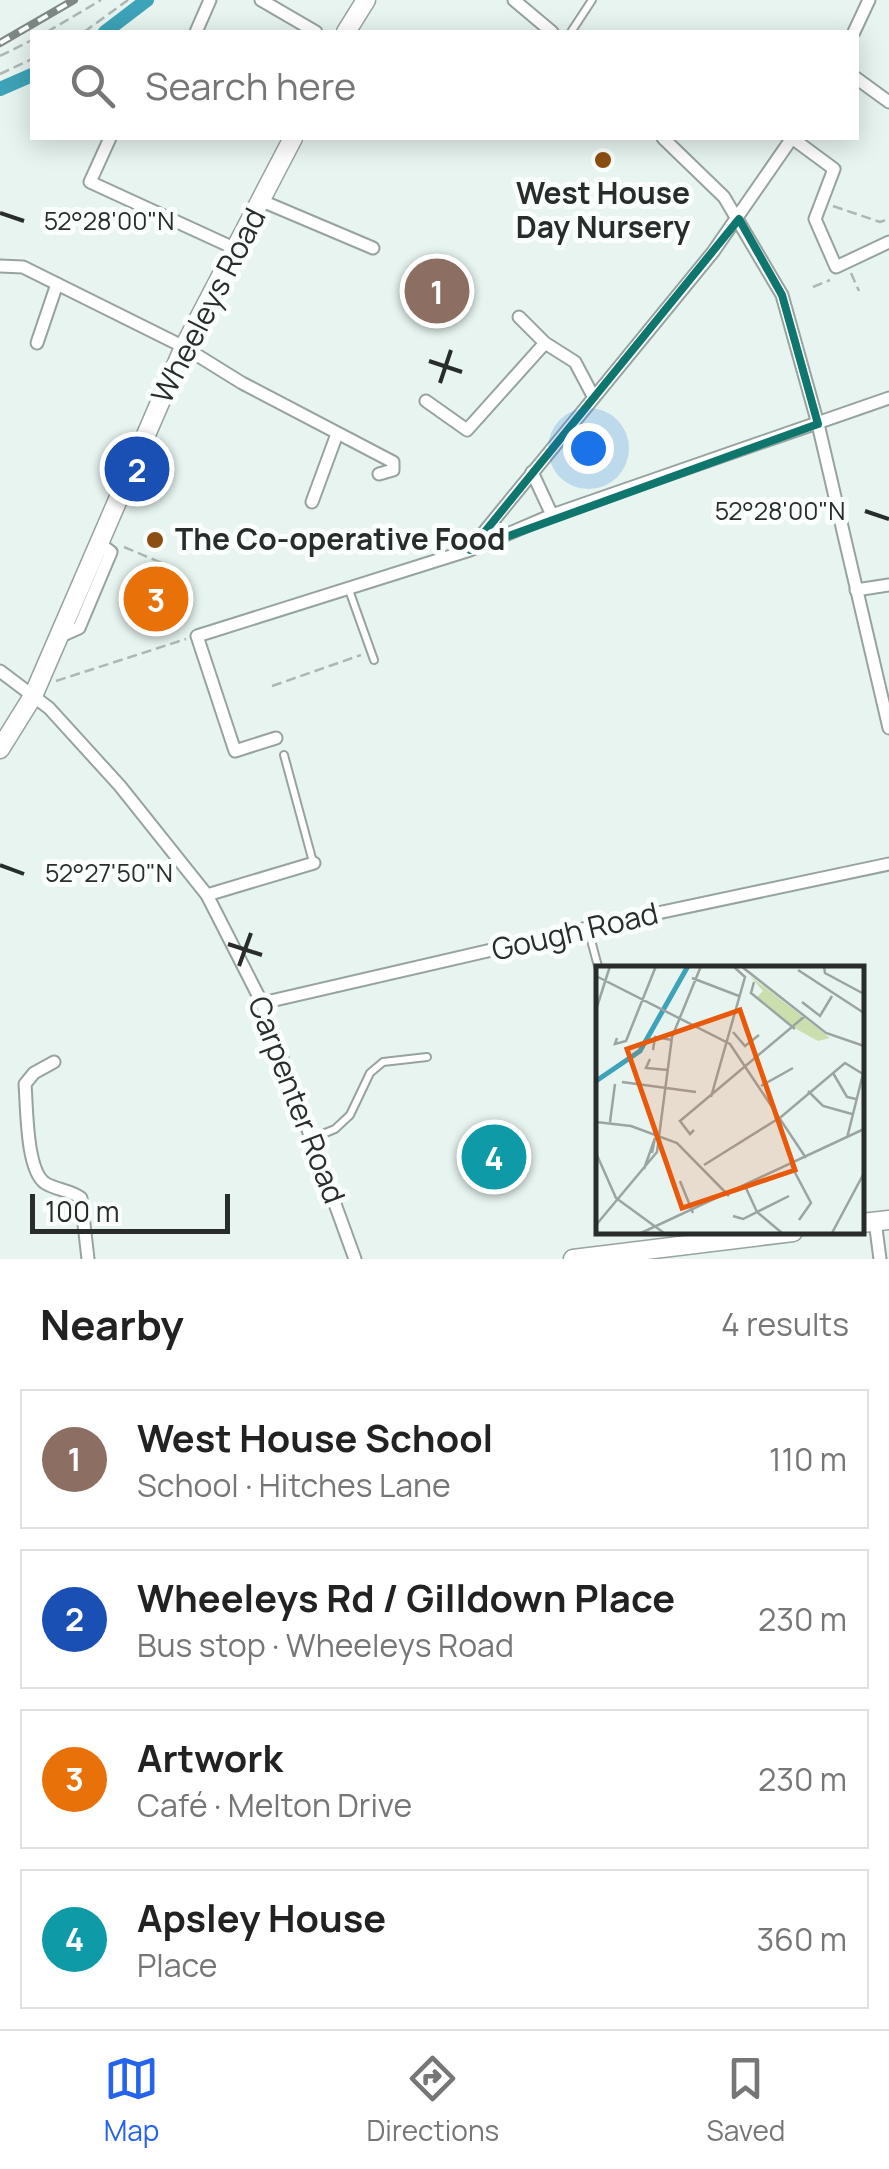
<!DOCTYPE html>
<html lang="en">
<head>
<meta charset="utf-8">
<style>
	:root { --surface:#fff; --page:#f2f2f2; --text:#222; --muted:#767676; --line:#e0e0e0; --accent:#2563eb }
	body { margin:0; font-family:Manrope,sans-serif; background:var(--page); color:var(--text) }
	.scale { position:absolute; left:30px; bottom:25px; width:200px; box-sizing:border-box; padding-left:10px; border:5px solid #282d2b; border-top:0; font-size:28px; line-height:35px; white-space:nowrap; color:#282d2b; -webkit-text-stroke:8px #fafffd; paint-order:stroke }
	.you { position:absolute; left:588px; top:448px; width:35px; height:35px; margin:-25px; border:8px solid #fff; border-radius:50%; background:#1a73e8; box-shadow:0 0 0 15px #1a73e833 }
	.badge { display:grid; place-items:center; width:65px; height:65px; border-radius:50%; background:var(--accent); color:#fff; font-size:32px; font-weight:700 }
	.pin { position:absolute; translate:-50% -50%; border:5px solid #fff; box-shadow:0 2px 10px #0006 }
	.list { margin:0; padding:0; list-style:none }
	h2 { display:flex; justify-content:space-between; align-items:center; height:130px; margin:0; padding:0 40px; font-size:42px }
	h2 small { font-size:32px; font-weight:400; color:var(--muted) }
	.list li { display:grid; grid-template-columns:65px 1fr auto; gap:30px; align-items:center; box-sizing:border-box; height:140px; margin:0 20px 20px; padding:0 20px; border:2px solid var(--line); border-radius:0px }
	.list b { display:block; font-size:38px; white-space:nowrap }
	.list p { margin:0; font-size:32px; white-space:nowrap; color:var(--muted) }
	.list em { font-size:32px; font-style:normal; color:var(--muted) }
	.icon { flex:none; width:55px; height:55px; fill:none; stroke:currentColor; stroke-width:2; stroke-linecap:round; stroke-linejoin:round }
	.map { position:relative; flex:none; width:889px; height:1259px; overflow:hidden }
	.search { position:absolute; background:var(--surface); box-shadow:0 5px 25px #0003; left:30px; right:30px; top:30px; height:110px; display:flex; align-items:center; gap:25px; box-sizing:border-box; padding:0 35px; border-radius:0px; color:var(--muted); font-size:38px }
	.sheet { height:770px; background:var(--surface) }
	nav { display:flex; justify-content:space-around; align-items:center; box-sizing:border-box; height:140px; border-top:2px solid var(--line); background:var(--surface); font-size:28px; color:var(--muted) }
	nav a { display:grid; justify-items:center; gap:5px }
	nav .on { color:var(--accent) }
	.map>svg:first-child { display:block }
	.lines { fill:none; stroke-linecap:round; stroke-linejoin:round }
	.canal { stroke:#3da3b8; stroke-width:14 }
	.lane-casing { stroke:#96a39e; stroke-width:10 }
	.street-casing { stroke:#96a39e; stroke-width:15 }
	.secondary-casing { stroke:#96a39e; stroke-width:21 }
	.path { stroke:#adb7b3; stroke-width:2.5; stroke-dasharray:10 5; stroke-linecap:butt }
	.lane { stroke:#fff; stroke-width:6 }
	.street { stroke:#fff; stroke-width:11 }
	.secondary { stroke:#fff; stroke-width:18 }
	.rail-casing { stroke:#7f8884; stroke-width:8 }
	.rail { stroke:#fafffd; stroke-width:4; stroke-dasharray:11; stroke-linecap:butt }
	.marked { fill:none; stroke:#0f766e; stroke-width:8; stroke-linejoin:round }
	.ticks { fill:none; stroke:#282d2b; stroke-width:4 }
	.poi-dot { fill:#8c4e12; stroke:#fafffd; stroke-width:4 }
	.labels { text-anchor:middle; stroke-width:10; stroke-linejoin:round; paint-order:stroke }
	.poi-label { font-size:30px; font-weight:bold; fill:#282d2b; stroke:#fafffd }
	.street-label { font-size:30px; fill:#282d2b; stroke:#fafffd }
	.inset-river { fill:none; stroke:#3da3b8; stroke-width:5 }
	.inset-road { fill:none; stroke:#9ba4a1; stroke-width:2.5 }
	.view { fill:#e8590c; fill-opacity:0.15; stroke:#e8590c; stroke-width:5 }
	.inset-edge { fill:none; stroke:#282d2b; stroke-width:5 }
	.ticks-label { font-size:25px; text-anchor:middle; fill:#282d2b; stroke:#fafffd; stroke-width:10; stroke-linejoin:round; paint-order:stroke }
</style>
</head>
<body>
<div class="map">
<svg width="889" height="1259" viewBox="0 0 889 1259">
	<rect width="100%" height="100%" fill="#e7f4ef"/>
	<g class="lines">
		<g class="canal">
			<path d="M105,32L147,0"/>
			<path d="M0,89L32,75"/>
		</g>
		<defs>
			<g id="lane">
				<path d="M571,32L592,0"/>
				<path d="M349,590L374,660"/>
				<path d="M284,755L313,862"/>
				<path d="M588,929L599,970"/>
				<path d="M313,1138L335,1129L350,1115L370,1073L383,1062L427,1057"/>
			</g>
			<g id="street">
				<path d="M261,0L316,32"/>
				<path d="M514,0L552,32"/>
				<path d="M196,32L210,0"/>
				<path d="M854,32L869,0"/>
				<path d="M856,78L889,102"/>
				<path d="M110,138L90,182L236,249"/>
				<path d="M663,138L724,197L782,295L818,424L889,728"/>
				<path d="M792,138L834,169L815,219L836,267L889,242"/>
				<path d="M262,201L373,248"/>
				<path d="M0,266L23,267L184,347L242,383L393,462V470L379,474"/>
				<path d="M519,317L545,343L575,362L593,396"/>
				<path d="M37,343L57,284"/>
				<path d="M426,401L467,430L545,343"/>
				<path d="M532,472L552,515"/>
				<path d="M312,502L337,434"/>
				<path d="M471,548L713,252L792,138"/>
				<path d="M856,590L889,585"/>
				<path d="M59,637L79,628L111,552L98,542"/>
				<path d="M0,671L49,708L120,786L207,895L262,1003L355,1259"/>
				<path d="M276,738L235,751L197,636L470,550L552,515L889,398"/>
				<path d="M207,895L314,863"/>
				<path d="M262,1003L587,928L889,864"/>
				<path d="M54,1062L34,1073L25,1084C27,1107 26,1170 45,1183C56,1190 70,1190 81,1198L88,1259"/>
				<path d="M875,1221L880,1259"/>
			</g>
			<g id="secondary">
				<path d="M346,32L366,0"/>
				<path d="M0,749L33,696L184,347L293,138"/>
				<path d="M862,1223L889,1220"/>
				<path d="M573,1259L793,1232"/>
			</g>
		</defs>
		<use href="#lane" class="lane-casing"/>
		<use href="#street" class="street-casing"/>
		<use href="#secondary" class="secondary-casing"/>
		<g class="path">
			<path d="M47,32L101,0"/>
			<path d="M84,32L128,0"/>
			<path d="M0,56L32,40"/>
			<path d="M0,74L32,59"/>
			<path d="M833,206L880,222L889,219"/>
			<path d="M851,273L859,291"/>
			<path d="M813,287L830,280"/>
			<path d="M124,547L169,566"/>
			<path d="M56,681L186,639"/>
			<path d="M272,686L361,655"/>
		</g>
		<use href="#lane" class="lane"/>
		<use href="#street" class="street"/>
		<use href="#secondary" class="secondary"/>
		<defs>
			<path id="rail" d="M0,43L74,0"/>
		</defs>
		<use href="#rail" class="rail-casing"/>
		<use href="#rail" class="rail"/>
	</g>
	<path class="marked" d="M739,219L782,295L818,424L470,550Z"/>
	<path class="ticks" d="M0,213L24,221M429,361L462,372M440,383L451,350M865,511L889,519M0,865L24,874M228,944L262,955M239,966L251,933"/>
	<g class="poi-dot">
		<circle cx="603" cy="160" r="10"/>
		<circle cx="155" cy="540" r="10"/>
	</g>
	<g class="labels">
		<g class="poi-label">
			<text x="603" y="204">West House<tspan x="603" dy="34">Day Nursery</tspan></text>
			<text x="175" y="550" text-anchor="start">The Co-operative Food</text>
		</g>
		<g class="street-label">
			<text transform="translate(209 306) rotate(-63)" y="10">Wheeleys Road</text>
			<text transform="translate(575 932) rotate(-13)" y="10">Gough Road</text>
			<text transform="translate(296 1100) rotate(69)" y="10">Carpenter Road</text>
		</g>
	</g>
	<g transform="translate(596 966)">
		<rect width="268" height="268" fill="#e7f4ef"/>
		<path d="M153,9L234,72L222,75L202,64L161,31L167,25Z" fill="#cbdfae"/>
		<path class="inset-river" d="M0,115L44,85L92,0"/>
		<path class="inset-road" d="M145,0L230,67L268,80M228,0L229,7L268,28M202,4L268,47M0,10L134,78L210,192M96,12L143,30M158,16L155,27L199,63M206,36L224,50L236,30M0,44L14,0M137,66L149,80L163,69M21,72L19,78L30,75L60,0M57,84L59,71L76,74M54,93L50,102L72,104M237,107L251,131L260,133M26,116L100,126M165,120L197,102M212,125L227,140L256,148M115,131L149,11L137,0M0,156L35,160L81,177L133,230M14,156L19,118M98,164L94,168L84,155L209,50M251,172L267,108M0,187L20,232L68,267M108,199L185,151L249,97L267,108M195,199L215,237L203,254M48,203L59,172L56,187M84,215L97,247M150,222L161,246L186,267M137,250L147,253L193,230M0,259L61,186L76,71L105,0M45,267L268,163M236,267L268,207"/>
		<path class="view" d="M144,44L199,204L86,242L31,83Z"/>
		<rect width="268" height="268" class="inset-edge"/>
	</g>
	<g class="ticks-label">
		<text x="109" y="230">52°28'00"N</text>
		<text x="780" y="520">52°28'00"N</text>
		<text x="109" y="882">52°27'50"N</text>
	</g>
</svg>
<div class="scale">100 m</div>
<div class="you"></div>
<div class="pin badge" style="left:437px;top:291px;background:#8d6e63">1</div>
<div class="pin badge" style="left:137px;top:469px;background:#1a4fb4">2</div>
<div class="pin badge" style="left:156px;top:599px;background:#e8710a">3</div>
<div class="pin badge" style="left:494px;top:1157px;background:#0f9aa8">4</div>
<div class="search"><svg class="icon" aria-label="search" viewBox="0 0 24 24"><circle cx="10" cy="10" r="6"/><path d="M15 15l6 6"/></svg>Search here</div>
</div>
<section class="sheet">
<h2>Nearby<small>4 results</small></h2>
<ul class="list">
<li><span class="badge" style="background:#8d6e63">1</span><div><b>West House School</b><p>School · Hitches Lane</p></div><em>110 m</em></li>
<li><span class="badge" style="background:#1a4fb4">2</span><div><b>Wheeleys Rd / Gilldown Place</b><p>Bus stop · Wheeleys Road</p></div><em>230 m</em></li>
<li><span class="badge" style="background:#e8710a">3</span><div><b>Artwork</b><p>Café · Melton Drive</p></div><em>230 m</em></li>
<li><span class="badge" style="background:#0f9aa8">4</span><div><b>Apsley House</b><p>Place</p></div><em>360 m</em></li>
</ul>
</section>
<nav>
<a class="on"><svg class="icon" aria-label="map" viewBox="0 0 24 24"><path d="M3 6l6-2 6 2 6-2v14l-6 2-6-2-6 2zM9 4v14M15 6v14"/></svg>Map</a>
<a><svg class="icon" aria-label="directions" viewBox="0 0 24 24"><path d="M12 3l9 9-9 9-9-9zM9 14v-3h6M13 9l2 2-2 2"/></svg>Directions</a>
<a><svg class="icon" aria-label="saved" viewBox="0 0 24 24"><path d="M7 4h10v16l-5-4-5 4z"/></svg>Saved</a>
</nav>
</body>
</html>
